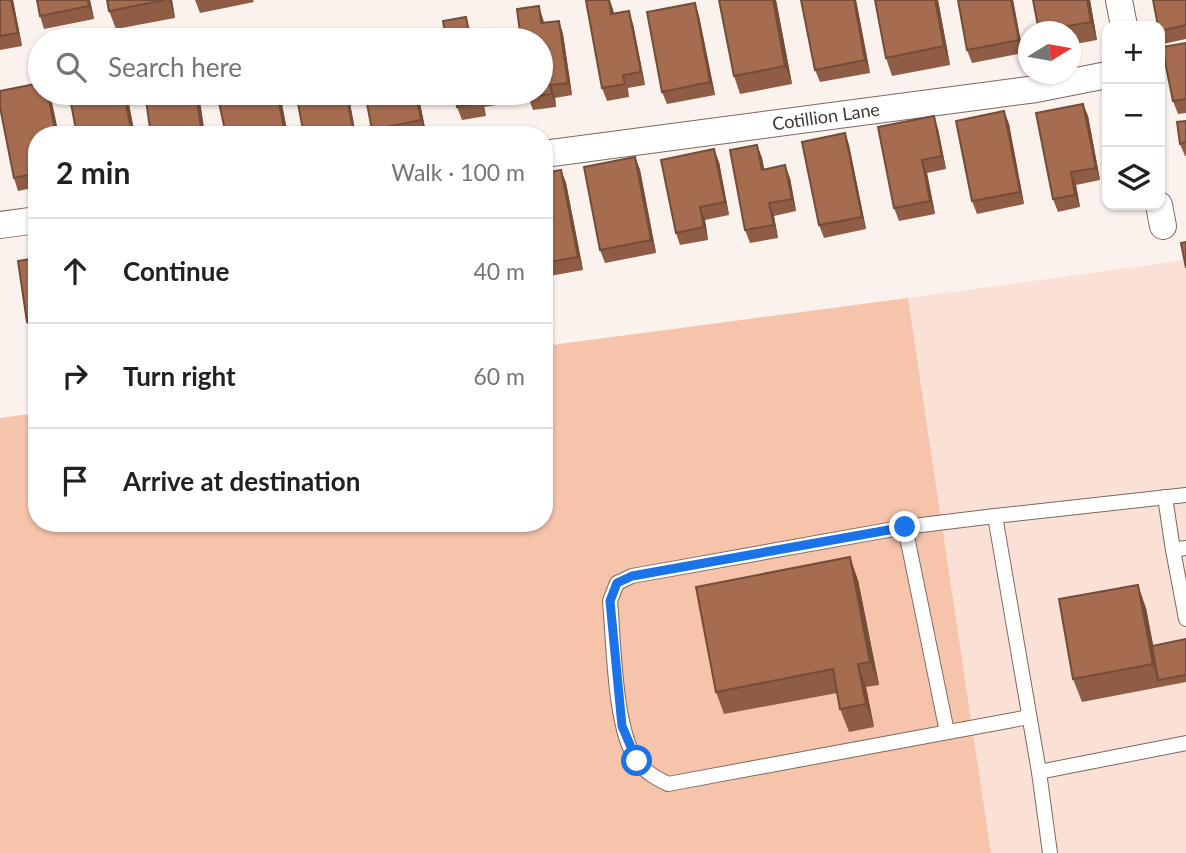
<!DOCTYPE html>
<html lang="en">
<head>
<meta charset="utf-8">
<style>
	:root { --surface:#fff; --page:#f6f6f6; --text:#202124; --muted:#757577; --line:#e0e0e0 }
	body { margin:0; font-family:Lato,sans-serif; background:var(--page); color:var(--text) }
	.controls { position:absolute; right:21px; top:21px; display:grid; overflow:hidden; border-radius:14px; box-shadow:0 2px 5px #0004 }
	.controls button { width:63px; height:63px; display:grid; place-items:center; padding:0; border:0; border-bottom:2px solid var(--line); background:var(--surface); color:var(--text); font:35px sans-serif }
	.compass { position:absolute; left:1018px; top:21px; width:63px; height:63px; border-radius:50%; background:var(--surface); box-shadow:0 2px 5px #0004; rotate:79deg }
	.stop { position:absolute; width:21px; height:21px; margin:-16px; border:5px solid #1a73e8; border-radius:50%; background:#fff }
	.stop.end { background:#1a73e8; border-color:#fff; box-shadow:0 2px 7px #0008 }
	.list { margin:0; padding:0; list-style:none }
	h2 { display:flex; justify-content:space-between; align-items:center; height:91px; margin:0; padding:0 28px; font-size:30px }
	h2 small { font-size:23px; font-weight:400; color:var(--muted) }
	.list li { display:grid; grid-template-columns:46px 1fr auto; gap:21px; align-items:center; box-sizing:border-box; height:105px; padding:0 28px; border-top:2px solid var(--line) }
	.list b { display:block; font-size:26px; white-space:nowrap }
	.list em { font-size:23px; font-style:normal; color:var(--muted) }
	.icon { flex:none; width:38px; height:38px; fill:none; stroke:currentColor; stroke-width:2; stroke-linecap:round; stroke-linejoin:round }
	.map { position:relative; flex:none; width:1186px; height:853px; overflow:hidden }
	.search { position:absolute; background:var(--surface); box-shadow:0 2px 5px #0004; left:28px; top:28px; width:525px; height:77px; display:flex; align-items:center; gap:18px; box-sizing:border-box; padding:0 24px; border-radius:38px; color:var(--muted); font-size:26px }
	.panel { position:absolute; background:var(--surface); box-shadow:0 2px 5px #0004; left:28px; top:126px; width:525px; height:406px; border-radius:28px }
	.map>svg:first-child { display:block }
	.built { fill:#fbe1d5 }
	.green { fill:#f6c3ab }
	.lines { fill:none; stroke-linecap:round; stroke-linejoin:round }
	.lane-casing { stroke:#7e685e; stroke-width:16 }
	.street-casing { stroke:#7e685e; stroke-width:28 }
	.lane { stroke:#fff; stroke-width:14 }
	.street { stroke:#fff; stroke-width:26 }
	.wall { fill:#8f5d45 }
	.shaded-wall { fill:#744c38 }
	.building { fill:#a66c50; stroke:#744c38; stroke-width:2 }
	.route { stroke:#1a73e8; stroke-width:9 }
	.labels { text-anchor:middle; stroke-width:7; stroke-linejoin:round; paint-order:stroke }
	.street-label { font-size:18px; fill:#413733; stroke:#fff }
</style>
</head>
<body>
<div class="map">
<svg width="1186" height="853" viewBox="0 0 1186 853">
	<rect width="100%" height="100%" fill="#fcf2ed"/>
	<path class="built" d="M1186,260V853H991L908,298Z"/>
	<path class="green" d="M908,298L991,853H0V418L37,413V523H544V346Z"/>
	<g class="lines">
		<defs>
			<g id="lane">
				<path d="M1165,497L1173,550"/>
				<path d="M905,527L995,516"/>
				<path d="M1186,548L1173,550L1186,619"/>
				<path d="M947,732L905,527L632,576L617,583L610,601C614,643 614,729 637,761C645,772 656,778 668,784L1029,717"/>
				<path d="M1039,772L1186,743"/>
				<path d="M1050,853L1039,772L995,516L1186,495"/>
			</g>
			<g id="street">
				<path d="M1119,0L1124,26"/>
				<path d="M544,154L1036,89L1107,75"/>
				<path d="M1159,205L1163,226"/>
				<path d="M0,225L37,220"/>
			</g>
		</defs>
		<use href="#lane" class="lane-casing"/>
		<use href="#street" class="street-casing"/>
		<use href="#lane" class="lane"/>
		<use href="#street" class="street"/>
	</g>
	<g class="wall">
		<path d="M0,0H13L22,46L0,50Z"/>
		<path d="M90,0L94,19L44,29L40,16Z"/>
		<path d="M107,0H172L175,18L116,29L109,11Z"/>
		<path d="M195,0H253L254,2L200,13Z"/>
		<path d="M589,0H610L614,14L633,24L645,85L628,88L629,97L607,101L602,88Z"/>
		<path d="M719,0H776L792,84L740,94L734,76Z"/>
		<path d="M856,0L870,73L820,82L815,70Z"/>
		<path d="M875,0H938L950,65L892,76L886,58Z"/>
		<path d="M1013,0L1023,53L972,63L967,50Z"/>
		<path d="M1090,0L1097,40L1070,45V32H1039Z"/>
		<path d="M1186,0V39L1163,44L1160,34V26Z"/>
		<path d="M695,3L699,16L715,95L667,104L662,92Z"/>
		<path d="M543,19L544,23L559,21L563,34L572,95L555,98L556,107L533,110L528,97Z"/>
		<path d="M1186,43V113L1178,114L1173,101Z"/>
		<path d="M296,93H348L356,135H304Z"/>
		<path d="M418,93L426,133L417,135H374L372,130Z"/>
		<path d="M455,93H501L503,104L484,107L486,116L462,120L457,107Z"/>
		<path d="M51,94L37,135V187L18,191L14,178Z"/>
		<path d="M1083,104L1088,116L1100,180L1076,185L1080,207L1058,212L1053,199Z"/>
		<path d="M1004,111L1009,124L1024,204L977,214L972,201Z"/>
		<path d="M1186,121V156H1185L1180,144Z"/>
		<path d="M938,129L946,169L927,173L935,214L899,221L894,208Z"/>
		<path d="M845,133L849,145L866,229L824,238L819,225Z"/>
		<path d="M757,145L762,158L764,169L790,178L796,211L774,216L778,238L750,243L745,230Z"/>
		<path d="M635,157L640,170L656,253L605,263L600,250Z"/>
		<path d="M719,162L729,215L705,220L708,240L680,245L676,233Z"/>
		<path d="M561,170L566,183L583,270L544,277V173Z"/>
		<path d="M37,248V334L32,335L27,322Z"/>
		<path d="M858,580L879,685L866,687L874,727L849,732L840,709L837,693L724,714L716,692Z"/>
		<path d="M1146,608L1153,646L1186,639V682L1082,702L1073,679Z"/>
	</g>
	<g class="shaded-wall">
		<path d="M11,0H13L22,46L18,33Z"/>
		<path d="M88,0H90L94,19L89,6Z"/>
		<path d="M169,0H172L175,18Z"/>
		<path d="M609,0L613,9L616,27L611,14Z"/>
		<path d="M773,0H776L792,84L785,66Z"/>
		<path d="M854,0H856L870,73L865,60Z"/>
		<path d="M935,0H938L950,65L944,46Z"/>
		<path d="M1011,0H1013L1023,53L1019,40Z"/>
		<path d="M1087,0H1090L1097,40L1091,22Z"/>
		<path d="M695,3L699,16L715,95L710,82Z"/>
		<path d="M539,6L543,19L546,36L541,23Z"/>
		<path d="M629,11L633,24L645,85L641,72Z"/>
		<path d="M559,21L563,34L572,95L568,83Z"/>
		<path d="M550,85L555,98L556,107L552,94Z"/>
		<path d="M48,93H50L59,135H56Z"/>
		<path d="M124,93H127L135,135H132Z"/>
		<path d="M196,93H199L205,135H202Z"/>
		<path d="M277,93H280L288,135H285V133Z"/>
		<path d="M346,93H348L356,135H355L353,129Z"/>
		<path d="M416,93H418L426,133L421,120Z"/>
		<path d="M480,94L484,107L486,116L481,103Z"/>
		<path d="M1083,104L1088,116L1100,180L1096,168Z"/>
		<path d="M1004,111L1009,124L1024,204L1020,192Z"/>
		<path d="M934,116L938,129L946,169L942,156Z"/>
		<path d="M845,133L849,145L866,229L862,217Z"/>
		<path d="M757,145L762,158L767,183L762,170Z"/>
		<path d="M714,149L719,162L729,215L725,202Z"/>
		<path d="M635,157L640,170L656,253L651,240Z"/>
		<path d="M922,160L927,173L935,214L930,201Z"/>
		<path d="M785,165L790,178L796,211L792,199Z"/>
		<path d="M561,170L566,183L583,270L578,257Z"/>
		<path d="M1071,172L1076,185L1080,207L1075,195Z"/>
		<path d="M769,203L774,216L778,238L774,225Z"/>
		<path d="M700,207L705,220L708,240L704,227Z"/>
		<path d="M850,557L858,580L879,685L870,662Z"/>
		<path d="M1138,585L1146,608L1160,680H1158L1153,664Z"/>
		<path d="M858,664L866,687L874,727L866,704Z"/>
	</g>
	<g class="building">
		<path d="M0,0H11L18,33L0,36Z"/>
		<path d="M37,0H88L89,6L40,16Z"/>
		<path d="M107,0H165L109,11Z"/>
		<path d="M589,0H609L611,14L629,11L641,72L623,75L625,84L602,88L586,1Z"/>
		<path d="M719,0H773L785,66L734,76Z"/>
		<path d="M801,0H854L865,60L815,70Z"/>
		<path d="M875,0H935L944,46L886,58Z"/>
		<path d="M958,0H1011L1019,40L967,50Z"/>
		<path d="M1033,0H1087L1091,22L1039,31Z"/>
		<path d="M1153,0H1186V25L1160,31V26H1158Z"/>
		<path d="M695,3L710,82L662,92L647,12Z"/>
		<path d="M539,6L541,23L559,21L568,83L550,85L552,94L528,97V93H541V40H521L517,9Z"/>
		<path d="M466,17L469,32L488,29L490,40H446L443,21Z"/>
		<path d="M1186,43V99L1173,101L1162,47Z"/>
		<path d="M40,83V93H48L56,135H37V173L14,178L0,107V91Z"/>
		<path d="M69,93H124L132,135H77Z"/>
		<path d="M145,93H196L202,135H151Z"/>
		<path d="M217,93H277L285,133L277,135H226Z"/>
		<path d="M296,93H346L353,129L322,135H304Z"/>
		<path d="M365,93H416L421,120L372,130Z"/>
		<path d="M455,93H487L480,94L481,103L457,107Z"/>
		<path d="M1083,104L1096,168L1071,172L1075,195L1053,199L1036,113Z"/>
		<path d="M1004,111L1020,192L972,201L956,121Z"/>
		<path d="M934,116L942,156L922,160L930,201L894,208L878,127Z"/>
		<path d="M1186,121V142L1180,144L1177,122Z"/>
		<path d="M845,133L862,217L819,225L802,142Z"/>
		<path d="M757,145L762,170L785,165L792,199L769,203L774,225L745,230L730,150Z"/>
		<path d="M714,149L725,202L700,207L704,227L676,233L661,160Z"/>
		<path d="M635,157L651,240L600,250L584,167Z"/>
		<path d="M561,170L578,257L544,263V173Z"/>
		<path d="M1186,242V268L1181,243Z"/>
		<path d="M35,248H37V321L27,322L18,261L36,258Z"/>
		<path d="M850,557L870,662L858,664L866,704L840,709L833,669L716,692L696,587Z"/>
		<path d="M1138,585L1153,664L1073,679L1059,599Z"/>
		<path d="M1186,639V675L1158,680L1152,646Z"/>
	</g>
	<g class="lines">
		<path class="route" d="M637,761L622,726L610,601L617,583L632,576L905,527"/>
	</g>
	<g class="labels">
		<g class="street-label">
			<text transform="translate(826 117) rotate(-8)" y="6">Cotillion Lane</text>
		</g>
	</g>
</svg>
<div class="controls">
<button>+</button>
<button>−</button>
<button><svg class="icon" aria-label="layers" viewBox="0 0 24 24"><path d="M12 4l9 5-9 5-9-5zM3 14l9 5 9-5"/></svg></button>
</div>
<svg class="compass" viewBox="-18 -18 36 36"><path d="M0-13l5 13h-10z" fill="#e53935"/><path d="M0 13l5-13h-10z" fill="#757577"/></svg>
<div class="stop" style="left:637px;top:761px"></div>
<div class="stop end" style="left:905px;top:527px"></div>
<div class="search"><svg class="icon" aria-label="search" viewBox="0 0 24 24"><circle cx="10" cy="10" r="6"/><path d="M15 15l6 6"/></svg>Search here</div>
<section class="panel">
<h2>2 min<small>Walk · 100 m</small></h2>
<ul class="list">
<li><svg class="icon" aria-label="ahead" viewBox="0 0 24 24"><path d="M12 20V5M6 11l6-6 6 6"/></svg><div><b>Continue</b></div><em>40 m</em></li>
<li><svg class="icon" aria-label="right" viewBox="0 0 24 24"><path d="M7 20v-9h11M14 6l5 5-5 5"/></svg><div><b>Turn right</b></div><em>60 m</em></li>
<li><svg class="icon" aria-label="arrive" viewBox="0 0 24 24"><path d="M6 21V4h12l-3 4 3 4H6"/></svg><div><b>Arrive at destination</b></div></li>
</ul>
</section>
</div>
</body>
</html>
